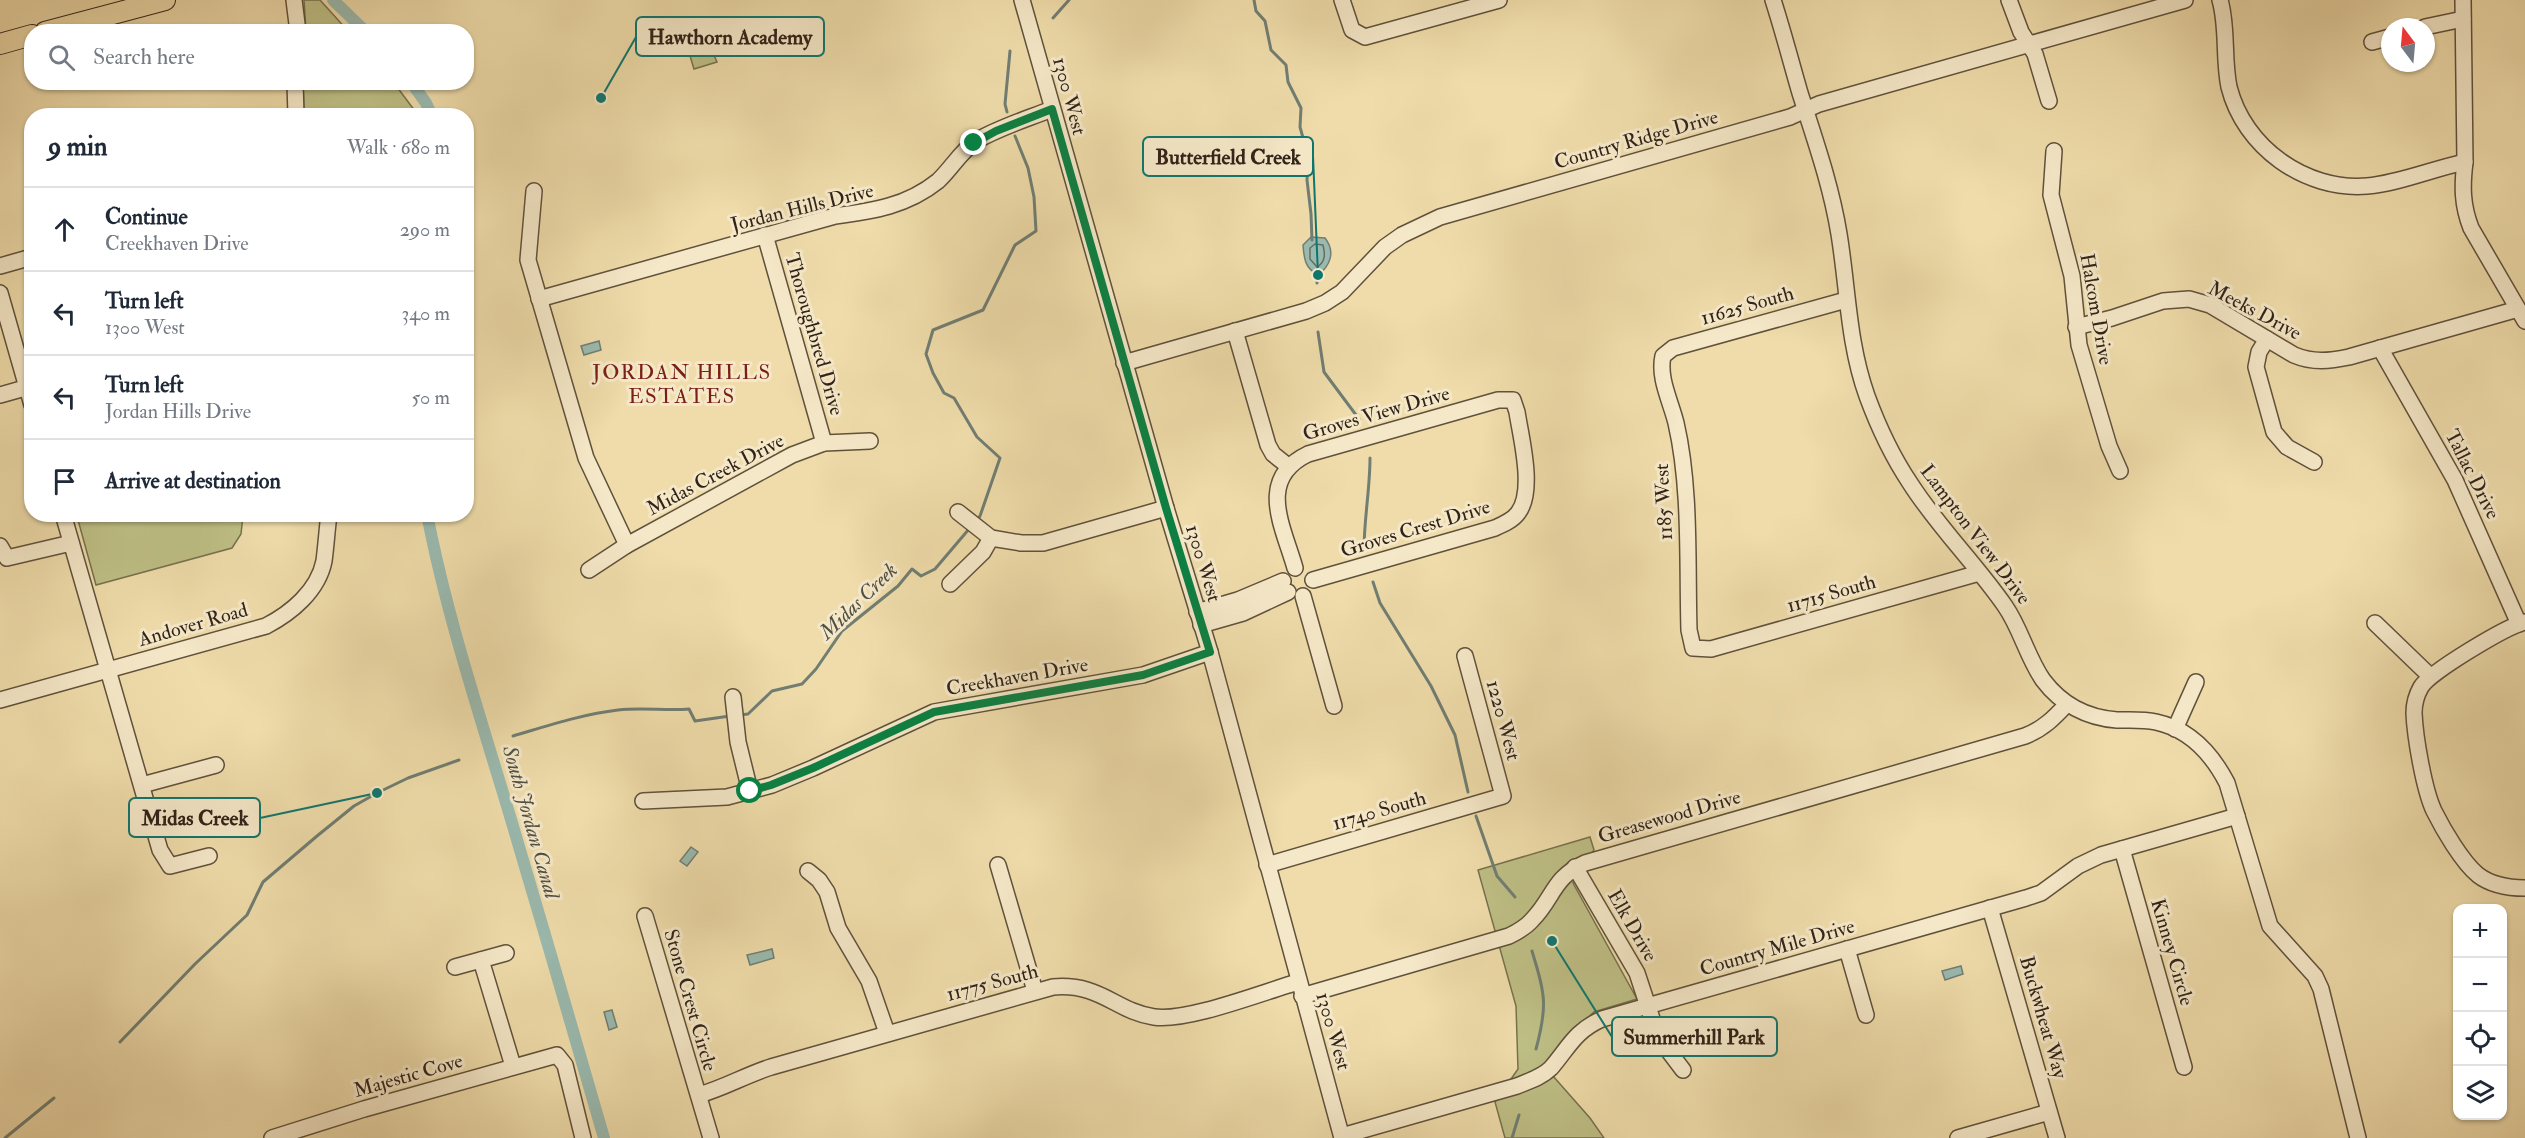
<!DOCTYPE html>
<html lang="en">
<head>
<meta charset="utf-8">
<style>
	:root { --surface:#fff; --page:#f2f2f3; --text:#1f2937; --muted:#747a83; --line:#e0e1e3 }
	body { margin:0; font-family:"IM FELL Double Pica",serif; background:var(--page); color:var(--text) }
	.controls { position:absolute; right:18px; bottom:18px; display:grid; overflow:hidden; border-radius:12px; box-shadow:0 2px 4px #0004 }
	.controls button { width:54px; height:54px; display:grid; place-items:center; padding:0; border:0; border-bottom:2px solid var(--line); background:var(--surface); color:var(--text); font:30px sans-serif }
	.compass { position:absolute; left:2381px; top:18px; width:54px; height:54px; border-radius:50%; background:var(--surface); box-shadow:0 2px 4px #0004; rotate:344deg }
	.stop { position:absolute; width:18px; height:18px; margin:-14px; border:4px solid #0b8043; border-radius:50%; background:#fff }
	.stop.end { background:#0b8043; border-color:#fff; box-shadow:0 2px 6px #0008 }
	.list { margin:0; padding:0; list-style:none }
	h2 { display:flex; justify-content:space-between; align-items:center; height:78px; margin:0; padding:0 24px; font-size:26px }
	h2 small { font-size:20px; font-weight:400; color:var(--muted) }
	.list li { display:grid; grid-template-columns:39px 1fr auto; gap:18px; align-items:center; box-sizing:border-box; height:84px; padding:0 24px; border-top:2px solid var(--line) }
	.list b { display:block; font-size:22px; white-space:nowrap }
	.list p { margin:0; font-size:20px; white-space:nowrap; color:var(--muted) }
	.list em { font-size:20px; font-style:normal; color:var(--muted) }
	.icon { flex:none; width:33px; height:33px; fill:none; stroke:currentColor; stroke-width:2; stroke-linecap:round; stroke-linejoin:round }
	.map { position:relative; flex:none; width:2525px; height:1138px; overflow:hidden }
	.search { position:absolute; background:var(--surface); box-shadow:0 2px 4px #0004; left:24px; top:24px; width:450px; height:66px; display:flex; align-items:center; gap:15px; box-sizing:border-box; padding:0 21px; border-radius:24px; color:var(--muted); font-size:22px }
	.panel { position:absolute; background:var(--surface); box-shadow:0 2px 4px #0004; left:24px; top:108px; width:450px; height:414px; border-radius:24px }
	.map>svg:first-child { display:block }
	.green { fill:#bebf85; stroke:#77714e; stroke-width:1.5 }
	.water { fill:#9abaaf; stroke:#707e73; stroke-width:1.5 }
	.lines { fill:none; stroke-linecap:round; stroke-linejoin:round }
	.shore { stroke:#656e64; stroke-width:1.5 }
	.stream { stroke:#707e73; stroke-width:3 }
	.canal { stroke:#9abaaf; stroke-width:12 }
	.minor-casing { stroke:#60513c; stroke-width:18 }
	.major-casing { stroke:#302318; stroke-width:22 }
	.minor { stroke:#f5e8c8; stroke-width:15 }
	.major { stroke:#efdcaa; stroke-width:20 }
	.route { stroke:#0b8043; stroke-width:8 }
	.labels { text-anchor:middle; stroke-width:6; stroke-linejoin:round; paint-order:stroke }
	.street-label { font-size:20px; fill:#302318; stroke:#f5e8c8 }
	.neighbourhood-label { font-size:21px; letter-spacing:1.5px; fill:#7a1f14; stroke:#f5e8c8 }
	.water-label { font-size:21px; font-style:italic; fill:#505045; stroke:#f5e8c8 }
	.leader { fill:none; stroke:#0f766e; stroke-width:2 }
	.callout-dot { fill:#0f766e; stroke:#f5e8c8; stroke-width:2 }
	.callout { fill:#f5e8c8; stroke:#0f766e; stroke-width:2 }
	.callout-label { font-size:21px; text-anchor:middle; font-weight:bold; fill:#302318 }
</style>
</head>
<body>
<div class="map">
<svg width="2525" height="1138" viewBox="0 0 2525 1138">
	<rect width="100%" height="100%" fill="#efdcaa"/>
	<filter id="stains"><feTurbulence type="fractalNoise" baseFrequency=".00333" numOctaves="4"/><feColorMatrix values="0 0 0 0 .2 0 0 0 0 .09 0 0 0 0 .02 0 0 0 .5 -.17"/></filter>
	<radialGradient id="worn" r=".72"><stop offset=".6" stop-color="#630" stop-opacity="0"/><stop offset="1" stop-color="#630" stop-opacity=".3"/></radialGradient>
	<g class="green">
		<path d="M304,0H320L348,31H306Z"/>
		<path d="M702,42L709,44L717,62L694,69L687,46Z"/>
		<path d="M303,83H394L418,115H304Z"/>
		<path d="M79,514H243V515L241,534L232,548L96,585L78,520Z"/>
		<path d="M1590,837L1594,850L1573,883L1637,999L1594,1012L1562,1042L1553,1076L1590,1118L1604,1138H1505L1495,1102L1518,1069L1516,1006L1478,870Z"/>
	</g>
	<g class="water">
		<path d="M1311,237L1325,238C1336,252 1330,266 1318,275C1305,268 1304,259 1303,245Z"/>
		<path d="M599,341L601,350L584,355L581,346Z"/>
		<path d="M691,847L698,852L687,866L680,861Z"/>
		<path d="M772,949L774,958L750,965L747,955Z"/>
		<path d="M1961,966L1963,974L1945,980L1942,971Z"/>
		<path d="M612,1010L617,1027L609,1030L604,1012Z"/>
	</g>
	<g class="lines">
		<path class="shore" d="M1315,244L1323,245C1325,253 1326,262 1317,267L1310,259V248Z"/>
		<g class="stream">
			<path d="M1254,0L1256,11L1265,21L1271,50L1286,65L1288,82L1301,108L1300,127L1308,156L1307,180L1311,214L1312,240"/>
			<path d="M1053,18L1069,0"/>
			<path d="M1007,112L1005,104L1010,51"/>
			<path d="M1317,283V273"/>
			<path d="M1318,332L1324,372L1359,419"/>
			<path d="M976,521L980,516L1000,458L977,437L954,398L944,393L933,373L926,354L933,330L983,310L1015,245L1036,231L1034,197L1028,168L1015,136"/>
			<path d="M1364,550C1364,519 1370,489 1370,458"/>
			<path d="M1373,582L1380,603L1431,686L1455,735L1468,792"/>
			<path d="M740,715L748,714L772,691L802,684L816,669L842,631L898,586L912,569L921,576L935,569L969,529"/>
			<path d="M513,736C547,726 583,714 618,710C642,707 666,711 689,709L695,721L730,716"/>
			<path d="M1476,816L1497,876L1515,897"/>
			<path d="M1532,951C1545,994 1548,1005 1536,1049"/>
			<path d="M120,1042L195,964L247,915L263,882L317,836L354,806L377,793L408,778L459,760"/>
			<path d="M5,1138L54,1098"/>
			<path d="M1512,1138L1519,1115"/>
		</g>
		<g class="canal">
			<path d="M333,0L366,32"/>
			<path d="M411,82L426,103L432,116"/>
			<path d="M427,514C447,617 480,716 510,816C542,923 573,1031 604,1138"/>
		</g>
		<defs>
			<g id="minor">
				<path d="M294,0L298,32"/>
				<path d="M1022,0L1166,508L1210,652L1342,1138"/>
				<path d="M1342,0L1352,30L1365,37L1499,0"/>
				<path d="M1773,0C1783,31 1791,62 1800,93C1815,140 1831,185 1839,234C1848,289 1848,343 1867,396C1878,426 1892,456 1910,483C1938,527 1976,564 2005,606C2021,629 2027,657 2043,680C2061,704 2087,718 2117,720C2130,720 2143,719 2156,722C2189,729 2212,754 2227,783L2270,926L2315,976L2321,989L2358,1138"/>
				<path d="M2009,0L2021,32L2035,54L2049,101"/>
				<path d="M2220,0C2228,28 2223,58 2229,87C2244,147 2305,191 2367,186C2400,183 2432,169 2465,162"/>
				<path d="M2463,0L2465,162C2462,186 2462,205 2471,228L2525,321"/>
				<path d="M2425,27L2463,19"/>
				<path d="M2372,42L2390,37"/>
				<path d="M295,82L296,116"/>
				<path d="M2054,151L2051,195L2072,276L2079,345L2109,446L2120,471"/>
				<path d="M534,191L528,260L586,458L627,545"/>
				<path d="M765,235L824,443"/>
				<path d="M0,266L32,257"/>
				<path d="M0,293L32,405"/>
				<path d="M539,299L835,216C873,211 907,206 938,181C951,169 961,151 976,141C1000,127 1027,119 1052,109"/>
				<path d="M1846,300L1673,348L1663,356C1658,378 1671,402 1676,423C1691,488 1687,563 1689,630L1693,648L1711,649L1979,573"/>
				<path d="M2076,327L2112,318L2163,301L2189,299L2210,305L2294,355C2313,363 2330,361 2349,357L2518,309"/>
				<path d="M1235,331L1268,445L1273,454L1288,466"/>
				<path d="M2267,339L2259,352L2256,367L2274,432L2287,447L2314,462"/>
				<path d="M2380,348L2455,480L2519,624"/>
				<path d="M1124,363L1306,311L1325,303L1342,292L1385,247L1402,235L1440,217L1790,117L1819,104L2185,0"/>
				<path d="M0,395L32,386"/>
				<path d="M958,512L991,538L1021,543H1043L1166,508"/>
				<path d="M63,514L160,850L170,866L209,856"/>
				<path d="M0,546L7,558L71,543"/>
				<path d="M1295,568C1283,526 1256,479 1308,454L1498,400H1513L1517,412C1521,438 1535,491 1518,513C1513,520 1504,524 1495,528L1313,580"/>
				<path d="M589,570L627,545L792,455L824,443L870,441"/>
				<path d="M950,584L983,552L991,538"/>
				<path d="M1303,596L1334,706"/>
				<path d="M1197,612L1238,600L1283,581"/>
				<path d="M2525,622C2507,626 2430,672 2421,687C2417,694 2414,704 2414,713C2415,737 2424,790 2434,811C2443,829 2462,862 2478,875C2491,885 2509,888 2525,888"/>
				<path d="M2375,623L2430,676"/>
				<path d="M1201,625L1243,613L1288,592"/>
				<path d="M733,697L738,742L750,791"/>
				<path d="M0,700L266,626C291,613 318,591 324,561C326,546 327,530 329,514"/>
				<path d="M2175,729L2196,682"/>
				<path d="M142,785L216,765"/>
				<path d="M643,801L727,797L772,785L813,768L934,712L1143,675L1210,652"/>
				<path d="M2122,849L2184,1067"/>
				<path d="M998,865L1035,991"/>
				<path d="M1267,865L1503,796L1465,656"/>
				<path d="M1575,867L1637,973L1658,1037L1683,1070"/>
				<path d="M808,871L819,880L827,892L838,928L869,981L887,1033"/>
				<path d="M1990,908L2057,1138"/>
				<path d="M645,916L711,1138"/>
				<path d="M1847,949L1866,1015"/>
				<path d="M481,960L513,1066"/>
				<path d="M455,967L506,953"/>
				<path d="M1302,996L1509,936C1517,932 1526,927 1532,920C1554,898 1552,878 1585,863L2025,736C2043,729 2054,718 2067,704"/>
				<path d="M699,1095C724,1088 746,1075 771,1067L1053,987C1101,983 1115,1011 1154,1017C1187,1022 1263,992 1298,982"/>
				<path d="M1342,1136L1517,1086C1529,1081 1542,1077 1551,1068C1569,1047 1575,1031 1602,1019L2026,898L2041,893L2078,866L2101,855L2237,816"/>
				<path d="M272,1138L364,1109L557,1055L565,1065L583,1138"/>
				<path d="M1958,1138L2049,1112"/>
			</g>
			<g id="major">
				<path d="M45,32L165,0"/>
				<path d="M0,44L32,35"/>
			</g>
		</defs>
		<use href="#minor" class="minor-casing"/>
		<use href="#major" class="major-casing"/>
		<use href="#minor" class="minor"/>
		<use href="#major" class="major"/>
	</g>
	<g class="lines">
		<path class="route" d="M750,791L771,785L813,768L934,712L1143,675L1210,652L1166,508L1052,109L996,131L974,143"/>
	</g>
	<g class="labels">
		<g class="street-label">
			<text transform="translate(1070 96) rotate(75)" y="7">1300 West</text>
			<text transform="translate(1636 139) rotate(-16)" y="7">Country Ridge Drive</text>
			<text transform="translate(802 207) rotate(-14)" y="7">Jordan Hills Drive</text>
			<text transform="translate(1747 305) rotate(-16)" y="7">11625 South</text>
			<text transform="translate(2097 309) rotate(80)" y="7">Halcom Drive</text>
			<text transform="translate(2255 310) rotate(28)" y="7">Meeks Drive</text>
			<text transform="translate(815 334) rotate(74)" y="7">Thoroughbred Drive</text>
			<text transform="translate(1376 413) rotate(-16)" y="7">Groves View Drive</text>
			<text transform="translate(715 474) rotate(-28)" y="7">Midas Creek Drive</text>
			<text transform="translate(2473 474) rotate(63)" y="7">Tallac Drive</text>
			<text transform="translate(1663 502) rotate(-93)" y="7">1185 West</text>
			<text transform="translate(1415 528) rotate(-17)" y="7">Groves Crest Drive</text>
			<text transform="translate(1976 534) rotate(53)" y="7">Lampton View Drive</text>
			<text transform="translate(1204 563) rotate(73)" y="7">1300 West</text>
			<text transform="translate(1831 593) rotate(-16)" y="7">11715 South</text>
			<text transform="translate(193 624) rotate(-16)" y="7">Andover Road</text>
			<text transform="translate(1017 676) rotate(-10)" y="7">Creekhaven Drive</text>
			<text transform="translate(1504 720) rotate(75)" y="7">1220 West</text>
			<text transform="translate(1379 810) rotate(-16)" y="7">11740 South</text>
			<text transform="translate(1669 816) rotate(-16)" y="7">Greasewood Drive</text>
			<text transform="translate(1633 925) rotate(60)" y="7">Elk Drive</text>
			<text transform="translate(1777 947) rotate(-16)" y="7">Country Mile Drive</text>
			<text transform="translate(2173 952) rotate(74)" y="7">Kinney Circle</text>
			<text transform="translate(992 982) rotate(-15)" y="7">11775 South</text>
			<text transform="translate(691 1000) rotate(74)" y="7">Stone Crest Circle</text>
			<text transform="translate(2044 1017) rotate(74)" y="7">Buckwheat Way</text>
			<text transform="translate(1334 1031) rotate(74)" y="7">1300 West</text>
			<text transform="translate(408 1075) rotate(-16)" y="7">Majestic Cove</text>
		</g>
		<g class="neighbourhood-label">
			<text x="682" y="379">JORDAN HILLS<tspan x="682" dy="24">ESTATES</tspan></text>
		</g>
		<g class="water-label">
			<text transform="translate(858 601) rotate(-44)" y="7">Midas Creek</text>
			<text transform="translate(531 822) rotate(74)" y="7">South Jordan Canal</text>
		</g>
	</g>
	<path class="leader" d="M601 98L636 37M1318 275L1313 156M377 793L260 818M1552 941L1612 1037"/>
	<g class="callout-dot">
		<circle cx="601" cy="98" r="6"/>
		<circle cx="1318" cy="275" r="6"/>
		<circle cx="377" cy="793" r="6"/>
		<circle cx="1552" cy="941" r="6"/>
	</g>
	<g class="callout">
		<rect x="636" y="17" width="188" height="39" rx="6"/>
		<rect x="1143" y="137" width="170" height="39" rx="6"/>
		<rect x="129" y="798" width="131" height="39" rx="6"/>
		<rect x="1612" y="1017" width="165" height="39" rx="6"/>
	</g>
	<g class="callout-label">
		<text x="730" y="44">Hawthorn Academy</text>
		<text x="1228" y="164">Butterfield Creek</text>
		<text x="195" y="825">Midas Creek</text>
		<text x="1694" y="1044">Summerhill Park</text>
	</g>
	<rect width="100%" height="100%" filter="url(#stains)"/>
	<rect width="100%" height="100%" fill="url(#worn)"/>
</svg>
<div class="controls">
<button>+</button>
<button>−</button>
<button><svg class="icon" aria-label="locate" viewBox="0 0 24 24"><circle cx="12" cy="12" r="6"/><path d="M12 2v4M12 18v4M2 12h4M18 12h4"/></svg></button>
<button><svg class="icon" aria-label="layers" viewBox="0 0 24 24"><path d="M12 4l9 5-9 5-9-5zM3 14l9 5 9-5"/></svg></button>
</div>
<svg class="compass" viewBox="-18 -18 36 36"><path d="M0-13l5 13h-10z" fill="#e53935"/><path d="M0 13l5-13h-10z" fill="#747a83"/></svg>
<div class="stop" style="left:750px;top:791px"></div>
<div class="stop end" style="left:974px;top:143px"></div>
<div class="search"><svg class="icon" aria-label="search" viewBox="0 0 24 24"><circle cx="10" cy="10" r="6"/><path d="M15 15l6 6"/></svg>Search here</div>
<section class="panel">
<h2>9 min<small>Walk · 680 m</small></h2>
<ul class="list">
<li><svg class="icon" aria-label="ahead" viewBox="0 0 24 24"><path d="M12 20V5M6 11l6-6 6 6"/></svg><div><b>Continue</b><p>Creekhaven Drive</p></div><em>290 m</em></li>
<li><svg class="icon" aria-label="left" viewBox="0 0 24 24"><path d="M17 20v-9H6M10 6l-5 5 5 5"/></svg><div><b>Turn left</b><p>1300 West</p></div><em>340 m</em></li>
<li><svg class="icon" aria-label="left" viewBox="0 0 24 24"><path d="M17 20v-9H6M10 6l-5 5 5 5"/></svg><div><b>Turn left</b><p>Jordan Hills Drive</p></div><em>50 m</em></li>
<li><svg class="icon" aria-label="arrive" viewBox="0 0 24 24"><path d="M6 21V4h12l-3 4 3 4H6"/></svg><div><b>Arrive at destination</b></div></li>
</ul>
</section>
</div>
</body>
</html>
